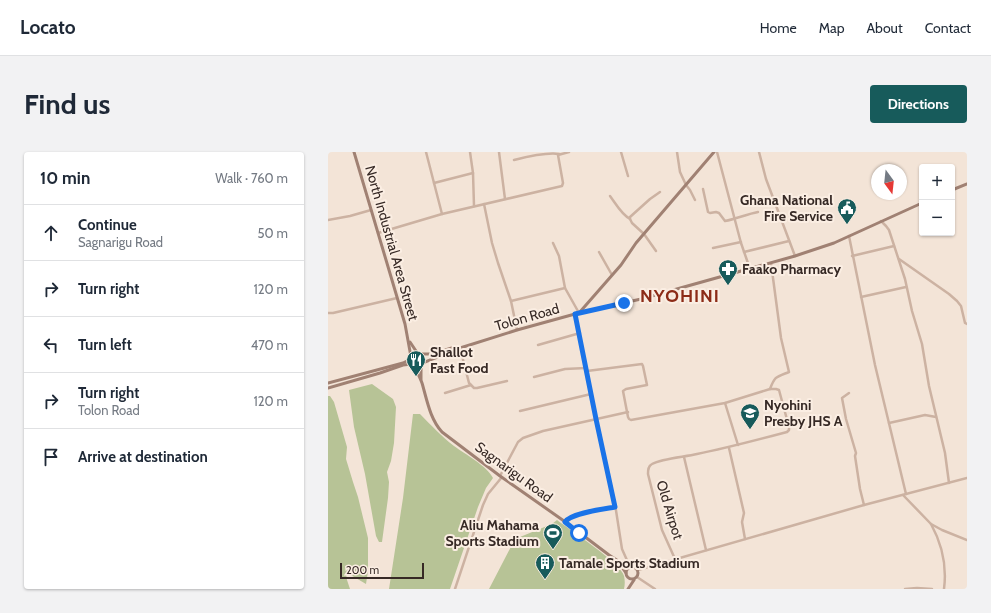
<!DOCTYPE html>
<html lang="en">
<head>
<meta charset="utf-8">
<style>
	:root { --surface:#fff; --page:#f2f2f3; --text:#1f2937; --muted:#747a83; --line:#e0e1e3; --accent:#175b5b }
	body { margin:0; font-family:Cabin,sans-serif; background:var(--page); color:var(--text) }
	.controls { position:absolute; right:12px; top:12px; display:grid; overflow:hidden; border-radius:4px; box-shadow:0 1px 3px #0004 }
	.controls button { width:36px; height:36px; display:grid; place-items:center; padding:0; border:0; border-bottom:1px solid var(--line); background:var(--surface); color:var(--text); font:20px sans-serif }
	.compass { position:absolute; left:543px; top:12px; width:36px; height:36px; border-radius:50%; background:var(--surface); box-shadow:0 1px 3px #0004; rotate:165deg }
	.scale { position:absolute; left:12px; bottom:10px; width:84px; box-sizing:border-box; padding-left:4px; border:2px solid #362925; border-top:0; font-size:11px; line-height:14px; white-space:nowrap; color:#362925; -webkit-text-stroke:3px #fbeee3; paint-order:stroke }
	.stop { position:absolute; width:12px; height:12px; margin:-9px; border:3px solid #1a73e8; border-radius:50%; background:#fff }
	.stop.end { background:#1a73e8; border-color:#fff; box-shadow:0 1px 4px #0008 }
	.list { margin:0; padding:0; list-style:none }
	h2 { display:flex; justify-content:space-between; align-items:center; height:52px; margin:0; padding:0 16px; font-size:17px }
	h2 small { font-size:13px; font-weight:400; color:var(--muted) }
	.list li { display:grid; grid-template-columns:26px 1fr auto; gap:12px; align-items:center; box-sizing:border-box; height:56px; padding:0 16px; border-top:1px solid var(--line) }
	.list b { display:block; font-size:15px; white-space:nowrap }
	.list p { margin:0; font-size:13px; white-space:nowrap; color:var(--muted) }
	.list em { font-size:13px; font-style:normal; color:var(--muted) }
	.icon { flex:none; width:22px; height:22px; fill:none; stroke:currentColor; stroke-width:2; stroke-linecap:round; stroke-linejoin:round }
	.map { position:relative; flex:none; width:639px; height:437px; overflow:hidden; border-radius:4px }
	header { display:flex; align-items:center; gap:24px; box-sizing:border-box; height:56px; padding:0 20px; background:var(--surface); border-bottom:1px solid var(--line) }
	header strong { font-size:19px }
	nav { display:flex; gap:22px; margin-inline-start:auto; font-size:14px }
	.intro { display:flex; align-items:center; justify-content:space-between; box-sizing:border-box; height:96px; padding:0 24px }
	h1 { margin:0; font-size:28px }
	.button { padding:10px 18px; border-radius:4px; background:var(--accent); color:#fff; font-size:14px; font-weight:700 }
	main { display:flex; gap:24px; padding:0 24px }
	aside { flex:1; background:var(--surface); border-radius:4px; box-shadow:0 1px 3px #0004 }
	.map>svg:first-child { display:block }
	.green { fill:#b7c396 }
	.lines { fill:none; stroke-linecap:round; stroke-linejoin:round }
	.street { stroke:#ccb2a2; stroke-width:2.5 }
	.secondary { stroke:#a08173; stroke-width:3 }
	.route { stroke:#1a73e8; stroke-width:5 }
	.labels { text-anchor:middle; stroke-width:4; stroke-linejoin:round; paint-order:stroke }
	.poi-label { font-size:14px; font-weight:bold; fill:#362925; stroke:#fbeee3; text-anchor:start }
	.street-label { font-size:14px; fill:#362925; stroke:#fbeee3 }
	.district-label { font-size:18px; font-weight:bold; letter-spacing:1px; fill:#8c2b17; stroke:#fbeee3 }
</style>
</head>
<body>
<header>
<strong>Locato</strong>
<nav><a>Home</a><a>Map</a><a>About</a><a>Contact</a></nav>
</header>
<div class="intro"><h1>Find us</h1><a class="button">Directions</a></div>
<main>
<aside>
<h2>10 min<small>Walk · 760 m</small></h2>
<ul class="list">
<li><svg class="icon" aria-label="ahead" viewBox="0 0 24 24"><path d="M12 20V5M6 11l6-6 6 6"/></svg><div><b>Continue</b><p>Sagnarigu Road</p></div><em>50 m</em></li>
<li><svg class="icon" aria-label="right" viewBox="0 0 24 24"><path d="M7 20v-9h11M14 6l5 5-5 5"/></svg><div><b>Turn right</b></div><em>120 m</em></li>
<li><svg class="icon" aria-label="left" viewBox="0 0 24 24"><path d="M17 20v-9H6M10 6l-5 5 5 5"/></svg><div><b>Turn left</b></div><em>470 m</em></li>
<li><svg class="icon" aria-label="right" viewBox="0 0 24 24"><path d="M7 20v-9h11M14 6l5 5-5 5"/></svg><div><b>Turn right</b><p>Tolon Road</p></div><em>120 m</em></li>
<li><svg class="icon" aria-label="arrive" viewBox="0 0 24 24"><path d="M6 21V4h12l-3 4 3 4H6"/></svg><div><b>Arrive at destination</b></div></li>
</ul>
</aside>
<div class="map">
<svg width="639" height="437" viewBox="0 0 639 437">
	<rect width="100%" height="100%" fill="#f3e4d7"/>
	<g class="green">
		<path d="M44,232L65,247L68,255L66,291L63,309L59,320L61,330L60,346L54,390H51L48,384L37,322L26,275L21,238Z"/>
		<path d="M0,244H2L6,250L19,295L18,307L25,330L30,345L40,386V419L38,432L21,422L18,421L19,428L22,437H0Z"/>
		<path d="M85,262H92C103,273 114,285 126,294C137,302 159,314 165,326L158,336L150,355L122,437H61L75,346Z"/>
		<path d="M229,368C242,378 293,411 296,424C297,428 297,433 296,437H161L187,387L224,372Z"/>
	</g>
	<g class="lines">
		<g class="street">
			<path d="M98,0L114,62"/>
			<path d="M142,0L145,21L146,54"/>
			<path d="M171,0L177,47"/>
			<path d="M293,0L300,24"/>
			<path d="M349,0L352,20L358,33L362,38L367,48"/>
			<path d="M389,0L413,91L422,117"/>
			<path d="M431,0L438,27L467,104"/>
			<path d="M186,8C198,5 219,0 231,2"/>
			<path d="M106,31L145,21"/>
			<path d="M375,37L380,60L382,61L388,60L391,61L397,69C408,67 419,62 430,60"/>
			<path d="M282,44C288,52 293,62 302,67"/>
			<path d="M156,52L164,91L170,111L183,149L189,178"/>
			<path d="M0,68L22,64L43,58"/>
			<path d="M553,69L558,74L561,78L577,127L584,159L594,192L601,234L617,301L621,331"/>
			<path d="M50,81L114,62L234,34L235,31L230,3L241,0"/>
			<path d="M521,84L547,213L578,342"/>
			<path d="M225,91L231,104L237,136L251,161"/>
			<path d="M385,96L413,90"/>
			<path d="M328,99L316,82L304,71L302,67V65L322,47L332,40"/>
			<path d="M271,100L284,123"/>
			<path d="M416,100L461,89"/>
			<path d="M524,104L566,94"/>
			<path d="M571,107L621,142L629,149L633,154L637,171L639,172"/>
			<path d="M533,145L578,135"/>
			<path d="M183,149L237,136"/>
			<path d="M0,161H5L69,146"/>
			<path d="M247,162L268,267L287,352L294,397L302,415"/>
			<path d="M210,193L252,181"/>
			<path d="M132,196L141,231L146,236H149L179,229"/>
			<path d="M259,219L314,212L315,214L319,233L298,237L295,239L300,265L301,267L303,268L397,251L442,237H448L451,238L461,275V278L459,280C429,288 399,296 369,302C357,305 335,306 324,312C320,314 320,318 320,322L334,378L347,407"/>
			<path d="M206,225L237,217L258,216"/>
			<path d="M442,237C447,224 448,225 461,220L453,186L443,111"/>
			<path d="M117,241L143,233"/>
			<path d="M521,241L514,246L518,267L528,301L527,304L532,337L536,353"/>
			<path d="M397,251L410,293"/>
			<path d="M192,259L263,242"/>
			<path d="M561,271L597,263L608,265"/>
			<path d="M401,296L416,361L414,370L417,387"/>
			<path d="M356,305L378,398"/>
			<path d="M172,324L190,290L195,286L215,279L300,260"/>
			<path d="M575,343L603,372L614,378L639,388"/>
			<path d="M237,370C243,361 275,357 287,355"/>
			<path d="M603,372C614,392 619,414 616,437"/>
			<path d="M310,418L536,353L639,326"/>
			<path d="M309,425L327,437"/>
			<path d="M127,437L155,353L160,342L174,325"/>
			<path d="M577,437L589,436L604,437"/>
		</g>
		<g class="secondary">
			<path d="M26,0L77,172L83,205"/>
			<path d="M624,38L639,32"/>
			<path d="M251,161L293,113L308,91L386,0"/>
			<path d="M82,190L90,202"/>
			<circle cx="89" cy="208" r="6"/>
			<path d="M92,202H104L127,195L132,196"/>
			<path d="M95,211C107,205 121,203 132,196L189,178L247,162L313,147L467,104L506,91L594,51"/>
			<path d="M86,214C89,220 92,225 94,231C99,248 102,267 114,280L172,324L236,369L281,403L301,416"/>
			<path d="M93,227V213"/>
			<path d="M0,231L75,211L83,207"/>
			<path d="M0,236L52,221L75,213L84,212"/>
			<path d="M291,411L298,421"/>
			<circle cx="304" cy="421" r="6"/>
			<path d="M300,437L306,428"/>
		</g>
	</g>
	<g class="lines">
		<path class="route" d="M251,381L237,370C243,361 276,357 287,355L268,267L247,162L296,151"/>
	</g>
	<defs>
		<symbol id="civic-pin" viewBox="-11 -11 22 30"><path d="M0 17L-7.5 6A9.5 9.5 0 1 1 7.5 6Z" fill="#175b5b" stroke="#fbeee3"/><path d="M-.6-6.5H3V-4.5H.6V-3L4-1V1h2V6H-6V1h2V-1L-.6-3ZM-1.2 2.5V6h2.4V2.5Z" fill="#fff"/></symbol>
		<symbol id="pharmacy-pin" viewBox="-11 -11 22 30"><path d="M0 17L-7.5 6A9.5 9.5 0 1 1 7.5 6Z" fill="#175b5b" stroke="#fbeee3"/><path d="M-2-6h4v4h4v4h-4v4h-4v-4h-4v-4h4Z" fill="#fff"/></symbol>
		<symbol id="restaurant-pin" viewBox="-11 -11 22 30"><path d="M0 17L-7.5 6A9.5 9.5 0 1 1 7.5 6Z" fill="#175b5b" stroke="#fbeee3"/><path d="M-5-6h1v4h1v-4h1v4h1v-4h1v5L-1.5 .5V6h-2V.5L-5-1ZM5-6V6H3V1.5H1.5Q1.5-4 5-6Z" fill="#fff"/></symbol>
		<symbol id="school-pin" viewBox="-11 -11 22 30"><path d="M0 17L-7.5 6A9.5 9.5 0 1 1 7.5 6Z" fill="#175b5b" stroke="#fbeee3"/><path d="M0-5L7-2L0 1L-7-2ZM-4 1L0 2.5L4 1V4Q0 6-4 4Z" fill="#fff"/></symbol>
		<symbol id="stadium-pin" viewBox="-11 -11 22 30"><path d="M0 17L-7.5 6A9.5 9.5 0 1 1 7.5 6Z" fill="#175b5b" stroke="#fbeee3"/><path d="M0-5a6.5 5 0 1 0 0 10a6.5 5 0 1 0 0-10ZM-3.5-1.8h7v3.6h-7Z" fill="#fff"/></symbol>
		<symbol id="building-pin" viewBox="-11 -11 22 30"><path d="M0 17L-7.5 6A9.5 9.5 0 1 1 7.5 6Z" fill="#175b5b" stroke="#fbeee3"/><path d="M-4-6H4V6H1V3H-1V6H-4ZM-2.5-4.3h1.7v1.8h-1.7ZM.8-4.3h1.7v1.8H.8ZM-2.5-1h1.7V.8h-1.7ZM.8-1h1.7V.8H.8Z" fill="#fff"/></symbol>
	</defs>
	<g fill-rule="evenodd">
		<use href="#civic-pin" x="508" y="45" width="22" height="30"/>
		<use href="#pharmacy-pin" x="389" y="106" width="22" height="30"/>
		<use href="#restaurant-pin" x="77" y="197" width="22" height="30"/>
		<use href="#school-pin" x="411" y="250" width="22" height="30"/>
		<use href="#stadium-pin" x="214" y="370" width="22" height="30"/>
		<use href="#building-pin" x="206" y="400" width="22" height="30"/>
	</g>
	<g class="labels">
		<g class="poi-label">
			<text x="505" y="53" text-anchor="end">Ghana National<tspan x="505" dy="16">Fire Service</tspan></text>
			<text x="414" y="122">Faako Pharmacy</text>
			<text x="102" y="205">Shallot<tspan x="102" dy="16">Fast Food</tspan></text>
			<text x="436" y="258">Nyohini<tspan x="436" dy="16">Presby JHS A</tspan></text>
			<text x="211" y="378" text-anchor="end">Aliu Mahama<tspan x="211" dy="16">Sports Stadium</tspan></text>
			<text x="231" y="416">Tamale Sports Stadium</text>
		</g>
		<g class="street-label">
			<text transform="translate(64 91) rotate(74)" y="5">North Industrial Area Street</text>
			<text transform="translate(199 165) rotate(-16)" y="5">Tolon Road</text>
			<text transform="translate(186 320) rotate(36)" y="5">Sagnarigu Road</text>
			<text transform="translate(342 358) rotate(73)" y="5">Old Airpot</text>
		</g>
		<g class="district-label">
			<text x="352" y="150">NYOHINI</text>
		</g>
	</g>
</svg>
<div class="controls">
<button>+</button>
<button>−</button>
</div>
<svg class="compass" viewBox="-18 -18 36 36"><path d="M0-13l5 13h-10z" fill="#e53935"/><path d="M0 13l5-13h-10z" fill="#747a83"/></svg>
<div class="scale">200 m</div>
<div class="stop" style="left:251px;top:381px"></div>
<div class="stop end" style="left:296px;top:151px"></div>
</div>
</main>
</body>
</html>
